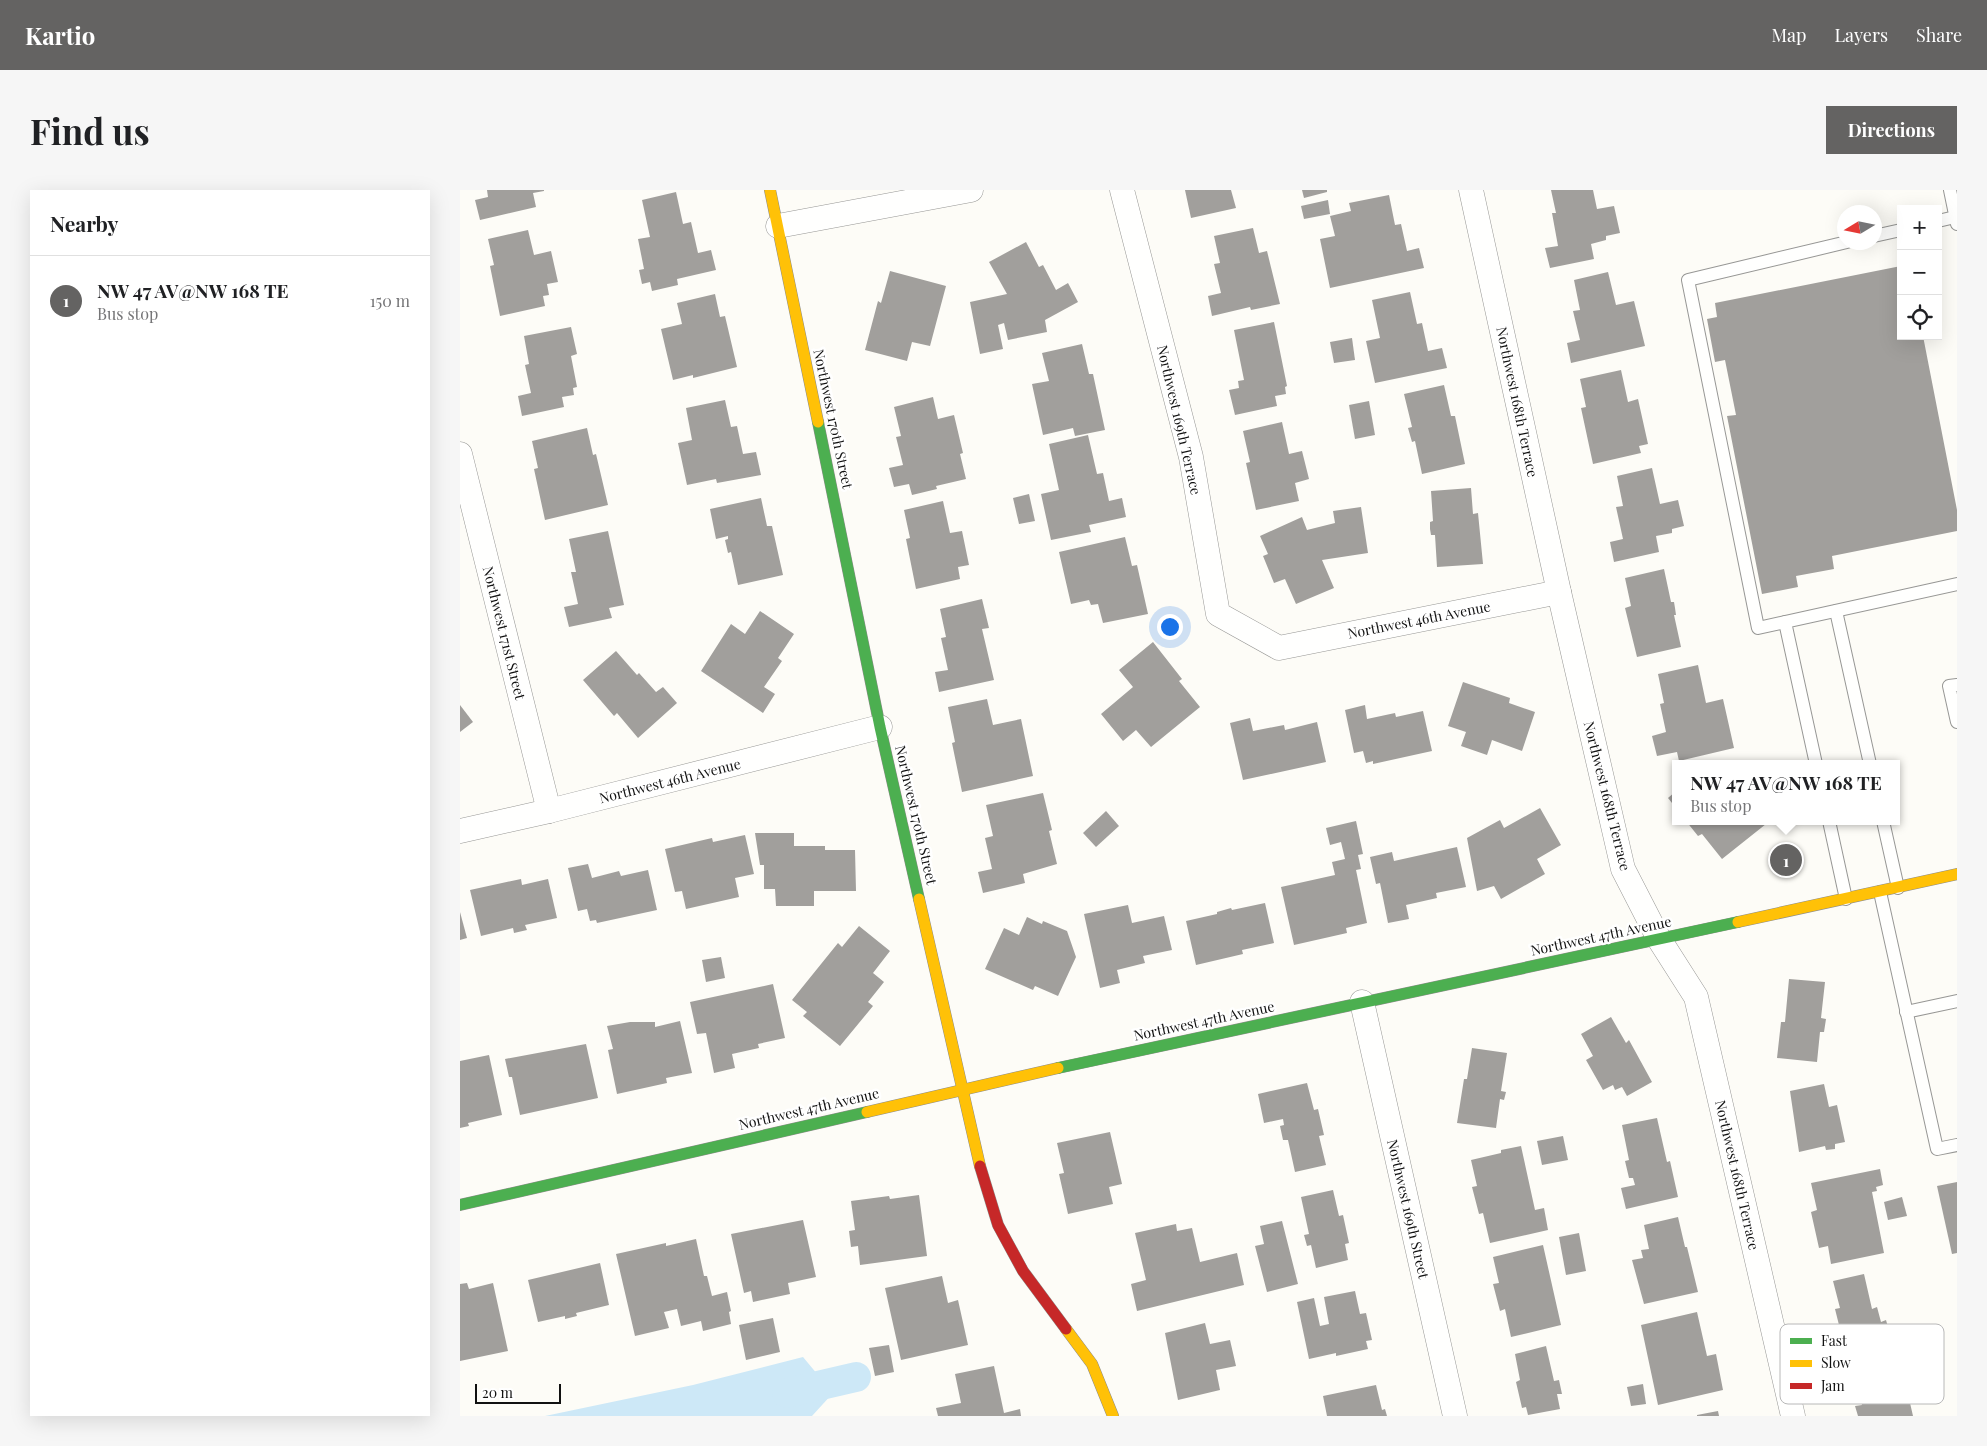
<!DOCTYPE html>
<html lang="en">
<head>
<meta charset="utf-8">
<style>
	:root { --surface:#fff; --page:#f6f6f6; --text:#202124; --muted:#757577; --line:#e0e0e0; --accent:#646362 }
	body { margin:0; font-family:"Playfair Display",serif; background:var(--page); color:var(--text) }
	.controls { position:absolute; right:15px; top:15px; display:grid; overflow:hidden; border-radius:0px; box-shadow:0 5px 20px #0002 }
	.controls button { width:45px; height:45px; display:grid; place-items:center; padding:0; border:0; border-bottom:1px solid var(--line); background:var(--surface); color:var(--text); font:25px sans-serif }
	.compass { position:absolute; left:1377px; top:15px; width:45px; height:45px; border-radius:50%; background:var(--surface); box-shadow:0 5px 20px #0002; rotate:260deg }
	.scale { position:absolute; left:15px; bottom:12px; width:86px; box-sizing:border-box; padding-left:5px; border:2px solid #111; border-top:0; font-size:14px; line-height:18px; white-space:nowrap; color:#111; -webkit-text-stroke:4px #fff; paint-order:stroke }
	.you { position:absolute; left:709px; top:436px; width:18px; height:18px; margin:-12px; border:4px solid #fff; border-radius:50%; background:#1a73e8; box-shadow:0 0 0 8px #1a73e833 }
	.badge { display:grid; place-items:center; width:32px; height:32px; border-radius:50%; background:var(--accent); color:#fff; font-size:16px; font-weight:700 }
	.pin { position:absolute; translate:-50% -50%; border:2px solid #fff; box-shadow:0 1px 5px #0006 }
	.popup { position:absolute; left:1212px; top:570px; width:228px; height:65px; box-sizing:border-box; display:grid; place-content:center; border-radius:0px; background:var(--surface); filter:drop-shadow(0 1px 4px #0005); font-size:16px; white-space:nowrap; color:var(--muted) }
	.popup b { font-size:19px; color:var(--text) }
	.popup::after { content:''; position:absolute; left:50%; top:100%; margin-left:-10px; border:10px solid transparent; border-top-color:var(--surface) }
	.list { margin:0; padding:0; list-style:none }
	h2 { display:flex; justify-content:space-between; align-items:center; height:65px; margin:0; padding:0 20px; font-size:21px }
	h2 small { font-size:16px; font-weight:400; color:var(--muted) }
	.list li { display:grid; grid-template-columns:32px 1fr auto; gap:15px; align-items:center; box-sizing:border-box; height:90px; padding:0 20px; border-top:1px solid var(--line) }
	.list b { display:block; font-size:19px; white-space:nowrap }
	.list p { margin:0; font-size:16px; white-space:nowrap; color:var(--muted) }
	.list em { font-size:16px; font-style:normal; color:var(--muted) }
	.icon { flex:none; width:28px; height:28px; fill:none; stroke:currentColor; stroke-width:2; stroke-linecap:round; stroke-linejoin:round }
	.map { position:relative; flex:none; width:1497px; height:1226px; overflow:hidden; border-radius:0px }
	header { display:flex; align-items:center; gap:30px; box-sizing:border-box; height:70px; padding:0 25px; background:var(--accent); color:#fff }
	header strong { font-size:24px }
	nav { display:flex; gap:28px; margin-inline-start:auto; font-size:18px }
	.intro { display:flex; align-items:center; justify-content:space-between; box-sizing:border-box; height:120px; padding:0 30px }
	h1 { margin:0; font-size:35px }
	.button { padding:12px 22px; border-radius:0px; background:var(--accent); color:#fff; font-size:18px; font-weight:700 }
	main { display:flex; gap:30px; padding:0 30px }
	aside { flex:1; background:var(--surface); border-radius:0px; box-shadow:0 5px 20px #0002 }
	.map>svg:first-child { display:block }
	.water { fill:#cde8f7 }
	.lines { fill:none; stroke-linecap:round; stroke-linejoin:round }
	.canal { stroke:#cde8f7; stroke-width:30 }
	.building { fill:#a19f9c }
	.lane-casing { stroke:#979795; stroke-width:14 }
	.street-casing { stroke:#979795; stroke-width:25 }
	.fast-casing { stroke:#8e8d8b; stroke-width:12 }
	.slow-casing { stroke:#8e8d8b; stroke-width:12 }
	.jam-casing { stroke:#8e8d8b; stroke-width:12 }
	.lane { stroke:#fffffe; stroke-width:12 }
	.street { stroke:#fffffe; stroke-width:24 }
	.fast { stroke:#4caf50; stroke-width:11 }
	.slow { stroke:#ffc107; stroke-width:11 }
	.jam { stroke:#c62828; stroke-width:11 }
	.labels { text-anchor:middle; stroke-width:5; stroke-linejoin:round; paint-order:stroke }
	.street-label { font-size:14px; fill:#111; stroke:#fff }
	.key { fill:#fff; stroke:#b8b8b8; stroke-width:1 }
	.key-label { font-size:14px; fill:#111 }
</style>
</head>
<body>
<header>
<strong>Kartio</strong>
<nav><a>Map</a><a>Layers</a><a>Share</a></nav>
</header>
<div class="intro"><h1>Find us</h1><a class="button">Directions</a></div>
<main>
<aside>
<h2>Nearby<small></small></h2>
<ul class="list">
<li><span class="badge">1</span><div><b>NW 47 AV@NW 168 TE</b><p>Bus stop</p></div><em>150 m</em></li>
</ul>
</aside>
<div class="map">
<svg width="1497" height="1226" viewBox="0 0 1497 1226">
	<rect width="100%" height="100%" fill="#fdfcf7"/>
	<path class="water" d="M343,1167L373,1203L352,1226H85L233,1195Z"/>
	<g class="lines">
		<path class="canal" d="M327,1203L396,1187"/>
	</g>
	<g class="building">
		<path d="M27,0H84V1L73,3L76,17L20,30L15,10L28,7Z"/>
		<path d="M725,0H771L776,18L731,28Z"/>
		<path d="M842,0H867V2L844,8Z"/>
		<path d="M1091,0H1133L1137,19L1154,16L1160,43L1146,46V50L1131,54L1134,69L1090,78L1085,58L1098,56L1092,23H1096Z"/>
		<path d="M216,2L223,34L231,32L238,63L251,60L256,80L217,89L218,95L192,101L190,92L182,94L179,80L184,79L178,49L190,47L182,10Z"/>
		<path d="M929,5L935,35L941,34L947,61L959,58L964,78L870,98L860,49L875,46L870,26L891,21L889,13Z"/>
		<path d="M868,10L870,24L844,29L841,16Z"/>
		<path d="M793,38L799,63L807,61L820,114L791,120L790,117L752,126L748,106L761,103L754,74L760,73L754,46Z"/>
		<path d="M68,40L74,65L91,61L98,92L87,94L89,105L83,106L85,116L40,126L30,76L34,75L28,49Z"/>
		<path d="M566,52L579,77L583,75L596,100L608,93L618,112L585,130L587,142L548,150L544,133L538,135L543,159L520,164L510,112L547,104L529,72Z"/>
		<path d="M1441,76V146H1463L1497,320V341L1372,366L1374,379L1336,386L1338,397L1302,404L1267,226L1276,225L1265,170L1255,172L1247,129L1257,127L1255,113Z"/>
		<path d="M430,81L486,96L470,156L452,152L447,171L405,160L418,111L421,113Z"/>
		<path d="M1148,82L1156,115L1174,111L1185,156L1111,173L1107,153L1120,150L1113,121L1120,120L1114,90Z"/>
		<path d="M950,102L957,134L962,133L968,161L982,158L987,178L915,193L906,151L920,148L912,110Z"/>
		<path d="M255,104L260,127L265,126L277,177L233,188V185L213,190L201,139L222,134L217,113Z"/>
		<path d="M814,132L827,196L825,197L826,204L815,206L817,216L775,225L769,200L779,198L778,191L784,190L774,140Z"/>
		<path d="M111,137L117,164L111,166L117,197L113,198L114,205L102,207L104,217L62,226L58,206L71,203L65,175L69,174L64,146Z"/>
		<path d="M892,148L895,170L874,173L870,152Z"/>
		<path d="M622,154L629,184H633L645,240L615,246L613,238L583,245L572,194L589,191L582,163Z"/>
		<path d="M1161,180L1168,212L1178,209L1188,254L1179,256L1181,263L1133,274L1121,218L1126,217L1120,189Z"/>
		<path d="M984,195L991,226H995L1005,274L962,284L955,251L952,252L948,238L952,237L944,204Z"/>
		<path d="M473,207L478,229L494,225L503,263L500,264L506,289L476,296L477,299L452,305L449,294L434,297L429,278L443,275L436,247L441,246L434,217Z"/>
		<path d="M265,210L271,237L277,236L283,264L296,262L301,285L257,293L256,289L227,295L218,253L232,250L226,218Z"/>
		<path d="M909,211L915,245L895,249L889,215Z"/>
		<path d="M822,232L829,264L842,261L849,289L835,293L839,311L796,320L786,273L790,272L783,241Z"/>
		<path d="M127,238L133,265L136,264L148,315L85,330L74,279L78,278L72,251Z"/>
		<path d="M628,245L637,284L643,283L649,311L662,308L666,327L629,335L631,342L591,350L581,304L599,300L589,254Z"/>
		<path d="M1192,278L1200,314L1218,310L1224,336L1212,339V343L1196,346L1199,362L1154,372L1150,352L1163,349L1156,317L1163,316L1157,286Z"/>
		<path d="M1011,298L1013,324L1018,323L1023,374L977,377L975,345H971L970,339V332L973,331L971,301Z"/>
		<path d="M569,304L575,331L559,334L553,308Z"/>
		<path d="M301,308L307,336H312L323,385L278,395L271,362L268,363L265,350L268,349V346L256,349L250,319Z"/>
		<path d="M483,311L490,343L502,341L509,375L498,377L500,389L456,399L446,349L450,348L444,320Z"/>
		<path d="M901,317L908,363L862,370L874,398L836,414L825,389L814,393L803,366L808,364L800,346L842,327L847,340L875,333L873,321Z"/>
		<path d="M148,341L164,415L149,418L152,428L109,437L104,417L118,414L111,382H116L109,349Z"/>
		<path d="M665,347L672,376L677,375L688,424L643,433L638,414L631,415L629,410L611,414L599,362Z"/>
		<path d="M1204,379L1211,412H1214L1215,418L1216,425H1214L1221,457L1177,467L1165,418L1171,416L1165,388Z"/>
		<path d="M522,409L529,438L522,439L534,490L479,502L475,482L488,480L481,448L486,447L480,419Z"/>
		<path d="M300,421L334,444L318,468L322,471L304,497L315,504L303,523L241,481L271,434L285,444Z"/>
		<path d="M693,452L722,489L719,491L740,517L691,557L676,540L663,551L641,524L673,497L659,480Z"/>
		<path d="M156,461L177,485L179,483L196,502L203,497L217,513L178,548L157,523L154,526L123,490Z"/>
		<path d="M1238,475L1246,513L1263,509L1274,558L1219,571L1217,562L1197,566L1192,546L1206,542L1200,514L1204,513L1198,484Z"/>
		<path d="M1003,492L1050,508L1049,513L1075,522L1062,561L1032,550L1027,565L1001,556L1006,542L988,536Z"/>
		<path d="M527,509L533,535L561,529L573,586L502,602L492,553L495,552L488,517Z"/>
		<path d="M0,515L13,532L0,542Z"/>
		<path d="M905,515L907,529L935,523L936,527L963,521L972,561L913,574V571L906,573L903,561L894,563L885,520Z"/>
		<path d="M790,528L793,541L824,535L825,540L857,532L866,572L783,590L770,533Z"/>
		<path d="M1216,601V618L1208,608Z"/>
		<path d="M583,603L592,640L589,641L597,674L563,684L565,693L523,703L518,682L532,679L525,648L533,646L526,615Z"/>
		<path d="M1080,618L1101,655L1077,669L1085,684L1041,709L1034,696L1017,701L1007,648L1040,630L1044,638Z"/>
		<path d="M646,621L659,636L636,657L623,643Z"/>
		<path d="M896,631L903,664L898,665L901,679L896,680L907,733L886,738L887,743L834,755L821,697L875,685L872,672L885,669L881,652L870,655L866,638Z"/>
		<path d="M1226,631H1303L1306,634L1262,669L1242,644L1238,646Z"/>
		<path d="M295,643H334V656H365V660H395L396,701H354V716H316L315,699H304V675H300Z"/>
		<path d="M285,645L294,684L275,688L279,707L226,719L222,701L215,702L205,659L252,648L253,652Z"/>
		<path d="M997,657L1006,697L976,703L977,708L946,715L949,729L928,733L920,693L916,694L910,667L932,662L934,671Z"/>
		<path d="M128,674L132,688L159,681L161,686L188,680L197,720L137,733L136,730L130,731L127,719L118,721L108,678Z"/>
		<path d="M61,689L62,695L88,689L97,728L65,735L67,740L54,743L53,738L21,746L10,700Z"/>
		<path d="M805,713L814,753L782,760L783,764L736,775L726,731L757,724V722L771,718L772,720Z"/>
		<path d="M668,715L672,733L704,726L712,760L683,766L685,773L657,780L660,793L640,798L624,724Z"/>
		<path d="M0,722L7,748L0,750Z"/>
		<path d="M567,727L582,734L583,731L607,741L616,767L598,806L575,796L573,800L525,779L544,738L559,745Z"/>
		<path d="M399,736L430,761L413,783L424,792L408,812L413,816L380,856L343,826L347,822L332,810L378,753L382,757Z"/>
		<path d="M261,767L265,788L246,792L242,770Z"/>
		<path d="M1329,789L1365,792L1361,828L1366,829L1364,842H1360L1357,872L1317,868L1321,832H1325Z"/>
		<path d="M313,794L325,848L298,854L299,858L272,864L275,878L254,883L246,843L237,844L230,812Z"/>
		<path d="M1151,827L1166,853L1169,850L1192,892L1167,906L1162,897L1155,900L1153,895L1143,900L1126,870L1133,866L1121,844Z"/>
		<path d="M220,831L232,883L206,888L207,893L157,904L148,860L153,859L147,836L170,832H195V837Z"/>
		<path d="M126,854L138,908L60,925L52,887H49L45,869Z"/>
		<path d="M1012,858L1047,863L1041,901L1046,902L1044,910L1040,909L1036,938L997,933L1004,889H1007Z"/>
		<path d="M29,865L42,925L8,933L9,936L0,938V871Z"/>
		<path d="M847,893L854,920L858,919L864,945L859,946L866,975L835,982L828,950H823L820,936L824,935L823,929L804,933L798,904Z"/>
		<path d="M1364,894L1369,917L1377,915L1385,952L1375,954V959L1366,960L1365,956L1339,962L1330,901Z"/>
		<path d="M1197,928L1207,972L1210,971L1218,1007L1166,1019L1161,998L1175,995L1173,988H1169L1165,971L1169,970L1162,935Z"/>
		<path d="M650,942L662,994L649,997L653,1014L608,1024L599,984L604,983L597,953Z"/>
		<path d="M1103,946L1108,970L1082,975L1077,951Z"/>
		<path d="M1061,956L1075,1020L1084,1018L1088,1040L1030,1053L1023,1023L1019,1024L1012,997L1017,996L1011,970L1041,963V960Z"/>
		<path d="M1420,979L1423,995L1416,997L1417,1001L1412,1002L1424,1063L1371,1074L1368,1056L1359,1058L1351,1022L1357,1020L1351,993Z"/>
		<path d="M1497,992V1063L1492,1064L1477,996Z"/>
		<path d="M873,1000L879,1026L883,1025L889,1053L885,1054L888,1070L856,1078L851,1055L847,1056L844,1045L849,1044L841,1007Z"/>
		<path d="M459,1005L467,1066L400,1075L398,1056L391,1057L389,1041L395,1040L391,1011L429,1006L430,1009Z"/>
		<path d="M1442,1007L1447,1026L1428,1030L1424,1012Z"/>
		<path d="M1218,1027L1225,1057H1227L1238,1102L1184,1114L1172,1070L1183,1068L1181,1060L1189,1059L1184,1035Z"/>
		<path d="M343,1030L356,1087L328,1093L330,1104L293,1112L291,1101L284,1103L271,1044Z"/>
		<path d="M822,1031L838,1094L807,1102L795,1056L804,1054L800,1036Z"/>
		<path d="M716,1034L717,1041L732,1038L740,1072L777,1063L784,1095L677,1121L671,1094L686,1090L675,1043Z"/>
		<path d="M1119,1043L1126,1081L1106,1085L1099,1047Z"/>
		<path d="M236,1049L244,1086H247L252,1106L267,1102L271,1121L269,1122L271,1134L243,1141L241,1131L221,1136L217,1119L204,1122L209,1138L175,1146L156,1064L206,1053V1056Z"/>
		<path d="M1083,1055L1101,1135L1051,1147L1045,1119L1040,1121L1033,1094L1039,1093L1033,1067Z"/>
		<path d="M140,1073L149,1115L116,1123L117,1126L105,1129V1126L78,1132L68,1090Z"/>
		<path d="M1404,1084L1412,1119L1417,1117L1421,1132L1426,1130L1430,1144L1387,1153L1385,1142L1381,1143L1375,1119L1380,1118L1373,1091Z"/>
		<path d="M482,1086L488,1113L498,1110L508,1155L441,1170L425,1098Z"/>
		<path d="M7,1093L9,1099L33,1093L48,1161L0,1171V1094Z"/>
		<path d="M895,1101L900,1124L906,1123L912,1150L906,1151L908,1159L876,1166V1163L849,1169L837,1112L854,1108L860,1136L869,1134L864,1107Z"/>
		<path d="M1237,1122L1247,1166L1256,1164L1263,1200L1198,1215L1181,1135Z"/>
		<path d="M313,1128L320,1162L286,1170L279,1135Z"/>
		<path d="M745,1133L750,1154L770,1150L776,1176L756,1180L760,1200L718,1210L705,1143Z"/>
		<path d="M429,1155L434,1182L415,1186L409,1158Z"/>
		<path d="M1086,1156L1094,1191L1099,1190L1102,1204H1097L1100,1219L1068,1225L1066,1217L1062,1218L1056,1192L1060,1190L1055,1164Z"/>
		<path d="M534,1176L544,1223L560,1219L561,1226H478L476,1218L501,1213L495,1184Z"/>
		<path d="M1442,1178L1453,1226H1398L1395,1216L1402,1215L1395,1189Z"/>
		<path d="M1183,1194L1186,1214L1171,1216L1167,1197Z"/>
		<path d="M916,1195L922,1220L925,1219L927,1226H867L863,1206Z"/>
		<path d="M1258,1221L1259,1226H1237V1225Z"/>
	</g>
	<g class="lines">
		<defs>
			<g id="lane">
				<path d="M1490,0L1497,34"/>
				<path d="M1478,31L1495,27"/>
				<path d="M1414,46L1441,40"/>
				<path d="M1376,421L1410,574"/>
				<path d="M1325,432L1298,438L1228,90L1387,52"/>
				<path d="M1497,495L1489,496L1497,532"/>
				<path d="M1356,574L1325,432L1497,394"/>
				<path d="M1369,631L1386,709"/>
				<path d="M1423,631L1438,698"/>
				<path d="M1420,702L1477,959L1497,955"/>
				<path d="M1446,822L1497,811"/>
			</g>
			<g id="street">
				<path d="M662,0L731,267L758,424L819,458L1099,402"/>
				<path d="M1011,0L1099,402L1163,679L1199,749L1236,807L1333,1226"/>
				<path d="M318,36L511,0"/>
				<path d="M0,264L89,621"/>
				<path d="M0,641L89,621L420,537"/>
				<path d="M902,812L995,1226"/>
			</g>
			<g id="fast">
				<path d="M358,232L420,537L459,709"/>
				<path d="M598,878L1278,732"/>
				<path d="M0,1015L407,922"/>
			</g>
			<g id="slow">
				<path d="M310,0L358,232"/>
				<path d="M459,709L520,976"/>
				<path d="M1278,732L1497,684"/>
				<path d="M407,922L598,878"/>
				<path d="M606,1139L632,1174L653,1226"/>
			</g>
			<path id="jam" d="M520,976L538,1035L563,1081L606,1139"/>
		</defs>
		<use href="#lane" class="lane-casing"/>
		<use href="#street" class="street-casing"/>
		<use href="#fast" class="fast-casing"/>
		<use href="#slow" class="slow-casing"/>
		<use href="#jam" class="jam-casing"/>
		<use href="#lane" class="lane"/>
		<use href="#street" class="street"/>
		<use href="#fast" class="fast"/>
		<use href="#slow" class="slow"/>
		<use href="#jam" class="jam"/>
	</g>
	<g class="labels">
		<g class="street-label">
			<text transform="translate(1057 212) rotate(78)" y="5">Northwest 168th Terrace</text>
			<text transform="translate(373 229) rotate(78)" y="5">Northwest 170th Street</text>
			<text transform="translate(719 230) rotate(77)" y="5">Northwest 169th Terrace</text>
			<text transform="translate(959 430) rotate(-11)" y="5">Northwest 46th Avenue</text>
			<text transform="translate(44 443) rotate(76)" y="5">Northwest 171st Street</text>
			<text transform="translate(210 591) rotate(-14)" y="5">Northwest 46th Avenue</text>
			<text transform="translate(1147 606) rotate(76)" y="5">Northwest 168th Terrace</text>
			<text transform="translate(456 625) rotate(77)" y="5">Northwest 170th Street</text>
			<text transform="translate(1141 746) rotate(-12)" y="5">Northwest 47th Avenue</text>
			<text transform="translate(744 831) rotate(-12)" y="5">Northwest 47th Avenue</text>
			<text transform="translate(349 919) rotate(-13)" y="5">Northwest 47th Avenue</text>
			<text transform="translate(1277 985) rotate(77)" y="5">Northwest 168th Terrace</text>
			<text transform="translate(948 1019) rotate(77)" y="5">Northwest 169th Street</text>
		</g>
	</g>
	<rect x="1320" y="1134" width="164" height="80" rx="8" class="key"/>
	<rect x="1330" y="1148" width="22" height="6" fill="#4caf50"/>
	<rect x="1330" y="1170" width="22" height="7" fill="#ffc107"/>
	<rect x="1330" y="1193" width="22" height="6" fill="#c62828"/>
	<g class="key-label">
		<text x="1361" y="1156">Fast</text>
		<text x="1361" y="1178">Slow</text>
		<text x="1361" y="1201">Jam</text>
	</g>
</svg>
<div class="controls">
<button>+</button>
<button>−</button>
<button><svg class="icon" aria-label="locate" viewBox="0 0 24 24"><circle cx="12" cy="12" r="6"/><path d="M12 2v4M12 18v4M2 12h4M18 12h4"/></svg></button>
</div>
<svg class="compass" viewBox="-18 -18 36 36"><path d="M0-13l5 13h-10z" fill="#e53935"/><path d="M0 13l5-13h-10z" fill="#757577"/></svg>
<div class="scale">20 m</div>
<div class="you"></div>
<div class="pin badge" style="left:1326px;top:670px">1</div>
<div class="popup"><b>NW 47 AV@NW 168 TE</b>Bus stop</div>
</div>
</main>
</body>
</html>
